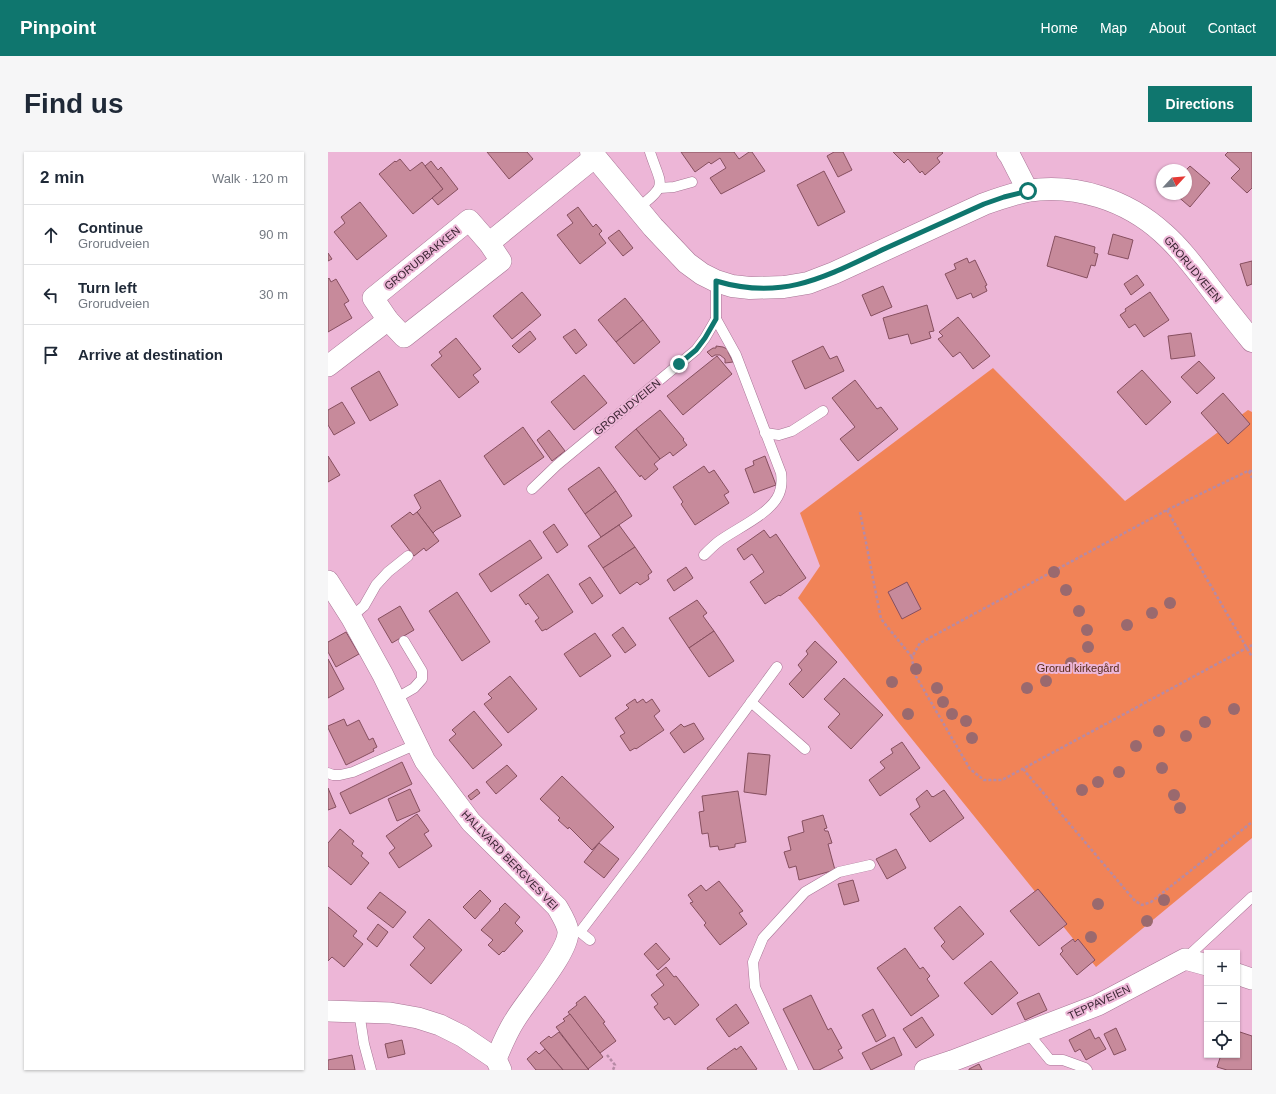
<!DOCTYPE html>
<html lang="en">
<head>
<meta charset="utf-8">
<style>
	:root { --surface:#fff; --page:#f6f6f7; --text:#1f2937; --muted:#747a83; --line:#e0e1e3; --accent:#0f766e }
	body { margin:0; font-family:Helvetica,sans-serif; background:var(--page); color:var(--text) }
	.controls { position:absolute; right:12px; bottom:12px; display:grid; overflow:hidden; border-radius:0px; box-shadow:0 1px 3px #0004 }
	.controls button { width:36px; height:36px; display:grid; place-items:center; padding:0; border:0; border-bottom:1px solid var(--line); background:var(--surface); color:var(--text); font:20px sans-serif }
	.compass { position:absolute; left:828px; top:12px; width:36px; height:36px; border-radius:50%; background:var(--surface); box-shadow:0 1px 3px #0004; rotate:64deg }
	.stop { position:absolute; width:12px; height:12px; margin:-9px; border:3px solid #0f766e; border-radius:50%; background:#fff }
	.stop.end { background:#0f766e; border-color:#fff; box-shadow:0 1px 4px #0008 }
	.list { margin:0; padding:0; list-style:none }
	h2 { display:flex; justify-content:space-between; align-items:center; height:52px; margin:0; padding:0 16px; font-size:17px }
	h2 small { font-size:13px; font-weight:400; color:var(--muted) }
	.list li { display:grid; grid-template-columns:26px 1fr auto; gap:12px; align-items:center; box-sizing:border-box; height:60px; padding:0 16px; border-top:1px solid var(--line) }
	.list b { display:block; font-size:15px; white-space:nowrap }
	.list p { margin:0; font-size:13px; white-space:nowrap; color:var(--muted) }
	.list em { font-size:13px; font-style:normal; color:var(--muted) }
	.icon { flex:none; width:22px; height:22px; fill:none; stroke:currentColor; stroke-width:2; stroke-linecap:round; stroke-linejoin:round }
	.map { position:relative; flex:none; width:924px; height:918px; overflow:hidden; border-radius:0px }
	header { display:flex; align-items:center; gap:24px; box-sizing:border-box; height:56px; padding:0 20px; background:var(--accent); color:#fff }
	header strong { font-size:19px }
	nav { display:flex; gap:22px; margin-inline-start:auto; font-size:14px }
	.intro { display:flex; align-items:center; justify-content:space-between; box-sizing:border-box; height:96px; padding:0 24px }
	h1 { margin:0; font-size:28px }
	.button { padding:10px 18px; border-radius:0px; background:var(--accent); color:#fff; font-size:14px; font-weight:700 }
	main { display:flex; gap:24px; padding:0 24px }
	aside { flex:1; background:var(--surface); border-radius:0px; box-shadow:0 1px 3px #0004 }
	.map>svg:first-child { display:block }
	.green { fill:#f18357 }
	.building { fill:#c78a9b; stroke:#864f5f }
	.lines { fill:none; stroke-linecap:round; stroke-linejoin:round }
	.lane-casing { stroke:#a87595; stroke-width:11 }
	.street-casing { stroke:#a87595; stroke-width:22 }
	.secondary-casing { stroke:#a87595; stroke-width:23 }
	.path { stroke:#b68aa5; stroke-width:2.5; stroke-dasharray:3 2; stroke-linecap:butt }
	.lane { stroke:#fff; stroke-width:10 }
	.street { stroke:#fff; stroke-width:21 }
	.secondary { stroke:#fff; stroke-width:22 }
	.tree { fill:#9a696e }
	.route { stroke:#0f766e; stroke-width:5 }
	.labels { text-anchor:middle; stroke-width:4; stroke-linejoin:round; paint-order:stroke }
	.street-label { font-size:11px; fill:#392431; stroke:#edb6d7 }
	.park-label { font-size:11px; fill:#572a18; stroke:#edb6d7 }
</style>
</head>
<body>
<header>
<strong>Pinpoint</strong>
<nav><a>Home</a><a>Map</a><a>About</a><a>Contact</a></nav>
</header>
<div class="intro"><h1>Find us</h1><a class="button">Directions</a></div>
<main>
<aside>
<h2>2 min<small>Walk · 120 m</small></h2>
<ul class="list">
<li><svg class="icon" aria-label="ahead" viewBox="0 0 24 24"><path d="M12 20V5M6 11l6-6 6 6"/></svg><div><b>Continue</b><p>Grorudveien</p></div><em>90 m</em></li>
<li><svg class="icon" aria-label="left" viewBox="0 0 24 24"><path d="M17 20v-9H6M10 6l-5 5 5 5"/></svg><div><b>Turn left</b><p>Grorudveien</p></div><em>30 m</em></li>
<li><svg class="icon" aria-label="arrive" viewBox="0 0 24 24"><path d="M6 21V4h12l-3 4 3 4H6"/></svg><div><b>Arrive at destination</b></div></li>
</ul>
</aside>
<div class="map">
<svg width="924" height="918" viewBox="0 0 924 918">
	<rect width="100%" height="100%" fill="#edb6d7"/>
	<path class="green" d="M665,216L797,349L920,258L924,260V686L768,815L470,446L492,414L472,361Z"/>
	<g class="building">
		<path d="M159,0H199L205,7L181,27Z"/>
		<path d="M353,0H406L411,7L421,0H424L437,19L393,42L382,26L398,16L392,6L383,12L381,10L367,20Z"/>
		<path d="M506,0H515L524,18L510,25L499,4Z"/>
		<path d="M565,0H614L615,1L609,6L612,10L597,23L594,19L592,21L580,7L576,11Z"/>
		<path d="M900,0H924V36L919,41L903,26L912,17L897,3Z"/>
		<path d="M72,7L82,19L94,10L115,37L85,62L51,22L67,9L68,10Z"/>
		<path d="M103,9L110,18L113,15L130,37L110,53L104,46L115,37L97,14Z"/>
		<path d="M862,14L882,31L862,55L847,42H858V18Z"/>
		<path d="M496,19L517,60L490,74L469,33Z"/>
		<path d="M32,50L59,84L29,108L6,80L17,71L13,65Z"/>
		<path d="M250,55L265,75L268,72L274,79L271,82L278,91L252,112L229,83L245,71L239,63Z"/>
		<path d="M291,78L305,96L295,104L280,86Z"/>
		<path d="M785,82L805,88L800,107L780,102Z"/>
		<path d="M727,84L767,95L766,101L770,102L767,114L763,113L759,126L719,114Z"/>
		<path d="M0,101L4,107L0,109Z"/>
		<path d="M639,106L641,111L647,108L659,133L657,134L659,139L645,146L643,141L629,147L617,122L628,117L626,112Z"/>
		<path d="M924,109V132L919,134L912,112Z"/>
		<path d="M809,123L816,133L803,143L796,132Z"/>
		<path d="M1,126L3,130L8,127L21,149L16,152L24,166L0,180V127Z"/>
		<path d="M555,134L564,155L543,164L534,143Z"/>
		<path d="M194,140L213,163L184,187L165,164Z"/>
		<path d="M822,140L841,168L816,185L807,172L801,176L792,163L798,159L797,157Z"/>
		<path d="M297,146L315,168L288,190L270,168Z"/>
		<path d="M599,153L606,179L601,180L603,186L583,192L580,182L561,187L555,166Z"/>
		<path d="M630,165L662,204L645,217L632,200L625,205L610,187L615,184L611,180Z"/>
		<path d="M315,168L332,190L306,212L288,190Z"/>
		<path d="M247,177L259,193L248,202L235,185Z"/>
		<path d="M202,179L208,187L191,201L184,194Z"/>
		<path d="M863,181L867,204L843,207L840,184Z"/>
		<path d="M128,186L153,217L145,223L151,230L131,246L103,213L114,204L111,200Z"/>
		<path d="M388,194L395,195L401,198L400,200L405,210L397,211V207L392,203H387L384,205L379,200L385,196H388Z"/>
		<path d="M495,194L502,207L509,204L516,219L477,237L464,209Z"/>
		<path d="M389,204L404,222L355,263L339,244Z"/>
		<path d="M871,209L887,226L869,242L853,225Z"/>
		<path d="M814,218L843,250L818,273L789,240Z"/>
		<path d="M51,219L70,253L42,269L23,236Z"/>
		<path d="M256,223L279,251L246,278L223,250Z"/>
		<path d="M527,228L549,257L553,255L570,277L530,309L512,287L527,275L504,246Z"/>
		<path d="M895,241L922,272L900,292L873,261Z"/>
		<path d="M14,250L27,271L6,283L0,273V258Z"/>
		<path d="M332,258L356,287L355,288L359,293L345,304L342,300L332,307L308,277Z"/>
		<path d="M195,275L216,305L176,333L156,304Z"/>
		<path d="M308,277L332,307L326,312L330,317L317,328L313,323L312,325L287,295Z"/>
		<path d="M221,278L237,299L224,309L209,288Z"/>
		<path d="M0,304L12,323L0,330Z"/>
		<path d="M437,304L448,333L426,341L417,317L426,313L425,309Z"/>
		<path d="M376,314L381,321L386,318L401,340L396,343L401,351L367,373L353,352L355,350L345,335Z"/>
		<path d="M271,315L288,339L257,362L240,337Z"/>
		<path d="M112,328L133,364L108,378L105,381L89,360L93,356L86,343Z"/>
		<path d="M288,339L304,364L273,385L257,362Z"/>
		<path d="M82,360L85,363L89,360L111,389L98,399L96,396L86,404L63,374Z"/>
		<path d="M226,372L240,393L229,401L215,380Z"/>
		<path d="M291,373L307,395L275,416L260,394Z"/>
		<path d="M436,378L442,386L448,382L478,426L452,444L451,443L437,452L422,430L436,420L424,402L416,408L409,397Z"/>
		<path d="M202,388L214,406L163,440L151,422Z"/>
		<path d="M307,395L324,420L320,423L321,427L312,433L309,430L292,442L275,416Z"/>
		<path d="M358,415L365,426L346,439L339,428Z"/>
		<path d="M220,422L245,460L218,478V477L214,479L207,469L211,466L200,451L198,453L191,443Z"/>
		<path d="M262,425L275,444L264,452L251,432Z"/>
		<path d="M579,430L593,457L574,467L560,440Z"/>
		<path d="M129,440L162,490L134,509L101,459Z"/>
		<path d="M369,448L379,461L375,464L386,479L361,496L341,466Z"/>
		<path d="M72,454L86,478L64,491L50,467Z"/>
		<path d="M295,475L308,493L297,501L284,483Z"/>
		<path d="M386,479L406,509L381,525L361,496Z"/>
		<path d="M18,480L31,502L8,515L0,500V490Z"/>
		<path d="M267,481L283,504L252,525L236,502Z"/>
		<path d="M487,489L509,510L475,546L461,532L474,518L470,513L480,502L478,499Z"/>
		<path d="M0,507L16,537L0,546Z"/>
		<path d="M182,524L209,557L180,581L156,552L164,546L160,542Z"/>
		<path d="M516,526L555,563L523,597L500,575L512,562L496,547Z"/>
		<path d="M307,547L309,551L315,547L318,551L324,547L332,559L326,564L336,578L308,597L307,596L302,599L292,584L297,581L287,566L301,556L298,553Z"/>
		<path d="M146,559L174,593L145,617L121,588L128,582L124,578Z"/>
		<path d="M16,567L19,574L31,568L41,588L45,586L49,595L45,597L46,599L18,613L0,576V574Z"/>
		<path d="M366,571L376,587L356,601L342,581L353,572L356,575Z"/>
		<path d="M574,590L592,616L552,644L541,628L557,616L552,610L565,601L563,597Z"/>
		<path d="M420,601L442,603L438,643L416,640Z"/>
		<path d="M74,610L84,632L22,662L12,641Z"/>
		<path d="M179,613L189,624L168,642L158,630Z"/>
		<path d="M234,624L286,675L264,698L241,675L240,677L230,668L232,666L212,647Z"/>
		<path d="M0,636L8,655L0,658Z"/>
		<path d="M82,637L92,659L69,669L60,647Z"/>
		<path d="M149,637L152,641L143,648L140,644Z"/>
		<path d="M599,638L604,645L605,644V645L616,638L636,666L602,690L582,662L592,655L588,647Z"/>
		<path d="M410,639L418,690L407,692V695L391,698L390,694L382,695L380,681L374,682L371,660L376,659L374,644Z"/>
		<path d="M89,662L101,679L96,682L104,694L71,716L61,701L67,696L58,684Z"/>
		<path d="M495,663L499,676L496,677L497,679H500L504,691L500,692L507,718L471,728L468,714L461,716L456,700L463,698L460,685L476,680L474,669Z"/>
		<path d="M12,677L26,689L24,692L35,701L33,704L41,711L23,733L0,714V691Z"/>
		<path d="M271,691L291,707L276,726L256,710Z"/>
		<path d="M568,697L578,716L559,727L548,707Z"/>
		<path d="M525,728L531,749L516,753L510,732Z"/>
		<path d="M391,729L415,759L411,761L419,772L392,793L376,773L378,771L362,751L365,750L360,743L373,733L378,739Z"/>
		<path d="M710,737L739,772L711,794L682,759Z"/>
		<path d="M152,738L163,749L147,767L135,755Z"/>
		<path d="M52,740L78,760L65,776L39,756Z"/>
		<path d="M177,751L192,765L187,771L195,779L176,800L175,799L171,803L160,793L165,788L153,778L172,758L171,757Z"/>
		<path d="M632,754L656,782L625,808L613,794L617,790L606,776Z"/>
		<path d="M0,755L29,779L25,784L35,792L16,815L4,805L0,809Z"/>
		<path d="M101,767L134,798L103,832L82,813L97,796L85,785Z"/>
		<path d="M50,772L60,780L49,795L39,787Z"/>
		<path d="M745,787L747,790L750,787L767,808L749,823L732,802L735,799L733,796Z"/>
		<path d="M328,791L342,807L330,818L316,802Z"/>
		<path d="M577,796L592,817L595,815L602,824L599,827L611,844L583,864L549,816Z"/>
		<path d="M663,809L690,841L664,863L636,831Z"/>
		<path d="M338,815L346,825L348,824L371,853L347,873L341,865L336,868L326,855L330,852L323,843L336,833L328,823Z"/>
		<path d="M711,841L719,858L697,868L689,851Z"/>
		<path d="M483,843L500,878L503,876L514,896L510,898L515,906L491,918H486L455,857Z"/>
		<path d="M257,844L277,870L275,871L288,889L272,901L240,860L249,853L248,851Z"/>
		<path d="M408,852L421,871L401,885L388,867Z"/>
		<path d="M545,857L558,884L548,890L534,863Z"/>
		<path d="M242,862L275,905L260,917L228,875L237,869L235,867Z"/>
		<path d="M594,865L606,883L588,896L575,877Z"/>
		<path d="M788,876L798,898L786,903L776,882Z"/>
		<path d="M762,877L767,887L771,885L778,897L758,908L752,897L747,900L741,888Z"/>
		<path d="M909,879L924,884V918H899L889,915L893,903H909Z"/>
		<path d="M231,880L260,917L261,918H235L212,891L221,884L223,886Z"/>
		<path d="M566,885L574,903L543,918L534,901Z"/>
		<path d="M74,888L77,902L60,906L57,892Z"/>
		<path d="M413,894L429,917L427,918H380L379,916L407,896L408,898Z"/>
		<path d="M217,897L235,918H208L199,907L208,899L211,902Z"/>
		<path d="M24,903L27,918H0V908Z"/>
		<path d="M651,912L654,918H641V917Z"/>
	</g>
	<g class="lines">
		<defs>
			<g id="lane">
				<path d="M332,36L346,35L364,30"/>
				<path d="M310,56C341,32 333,34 322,0"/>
				<path d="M437,281L451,283L464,279L495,259"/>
				<path d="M204,337L229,313L368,198L377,186L388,167"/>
				<path d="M376,403C380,399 385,394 390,390C407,377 443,362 451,342C454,335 454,328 453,321L408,203L388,167V129"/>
				<path d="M23,465L36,454L48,433L60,420L80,404"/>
				<path d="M67,547L86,536L94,527V519L76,489"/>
				<path d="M423,550L477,597"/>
				<path d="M0,621L5,623H12L25,620L89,592"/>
				<path d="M240,780H252L310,704L449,515"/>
				<path d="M252,780L262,788"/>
				<path d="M857,807L924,745"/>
				<path d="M31,860L36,892L43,918"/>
				<path d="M699,880L722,908H735L757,916L759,918"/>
				<path d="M465,918L427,835L425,810L435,786L477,740L511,720L542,713"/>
			</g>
			<g id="street">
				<path d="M679,0L682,4L700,39"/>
				<path d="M141,68L161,91L173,109L76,185L60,168L45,146Z"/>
				<path d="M161,91L267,5"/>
				<path d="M0,214L60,168"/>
				<path d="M0,429L23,465L55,523L97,609L143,670L229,755C233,762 239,771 240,779C242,799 198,849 187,868C179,880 174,893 168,907"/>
				<path d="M909,822L924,827"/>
				<path d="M0,859L62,861L90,866L112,873L134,884L168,907L173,918"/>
				<path d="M597,918L624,909L770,853L857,807L879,813"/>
			</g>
			<path id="secondary" d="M263,0L325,75L359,111L374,122L388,129L404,134L422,136L456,135L480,131L506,121L656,52C670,47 684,42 699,39C747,31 799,48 835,81C851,95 864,112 877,129C892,149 908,169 924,189"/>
		</defs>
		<use href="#lane" class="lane-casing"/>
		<use href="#street" class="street-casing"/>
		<use href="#secondary" class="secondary-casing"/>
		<g class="path">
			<path d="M921,319L924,326"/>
			<path d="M924,319H920L839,358L592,491L584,505L586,521L642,617L656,628H674L924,493"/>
			<path d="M839,358L924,505"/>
			<path d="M532,360L553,467L584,505"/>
			<path d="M695,617L807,749L814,753L823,750L924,670"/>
			<path d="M279,903L287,913L285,918"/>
		</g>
		<use href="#lane" class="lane"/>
		<use href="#street" class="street"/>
		<use href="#secondary" class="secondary"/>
	</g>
	<g class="tree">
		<circle cx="726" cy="420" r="6"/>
		<circle cx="738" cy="438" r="6"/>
		<circle cx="842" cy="451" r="6"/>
		<circle cx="751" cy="459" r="6"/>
		<circle cx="824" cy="461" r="6"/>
		<circle cx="799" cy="473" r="6"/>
		<circle cx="759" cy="478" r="6"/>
		<circle cx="760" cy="495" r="6"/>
		<circle cx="743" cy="511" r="6"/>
		<circle cx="588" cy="517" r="6"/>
		<circle cx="718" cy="529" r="6"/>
		<circle cx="564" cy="530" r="6"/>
		<circle cx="609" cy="536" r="6"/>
		<circle cx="699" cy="536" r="6"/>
		<circle cx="615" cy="550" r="6"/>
		<circle cx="906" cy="557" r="6"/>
		<circle cx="580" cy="562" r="6"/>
		<circle cx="624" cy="562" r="6"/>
		<circle cx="638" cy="569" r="6"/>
		<circle cx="877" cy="570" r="6"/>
		<circle cx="831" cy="579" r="6"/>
		<circle cx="858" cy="584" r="6"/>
		<circle cx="644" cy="586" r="6"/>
		<circle cx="808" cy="594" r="6"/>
		<circle cx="834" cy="616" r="6"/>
		<circle cx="791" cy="620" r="6"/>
		<circle cx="770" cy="630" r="6"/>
		<circle cx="754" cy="638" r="6"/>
		<circle cx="846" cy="643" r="6"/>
		<circle cx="852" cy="656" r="6"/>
		<circle cx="836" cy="748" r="6"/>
		<circle cx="770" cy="752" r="6"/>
		<circle cx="819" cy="769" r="6"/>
		<circle cx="763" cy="785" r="6"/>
	</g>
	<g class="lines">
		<path class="route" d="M351,212L368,198L377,186L388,167V129C455,149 497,125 556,97C589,82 622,67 656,52L676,45L700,39"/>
	</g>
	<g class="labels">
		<g class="street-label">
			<text transform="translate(94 106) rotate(-39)" y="4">GRORUDBAKKEN</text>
			<text transform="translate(865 117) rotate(50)" y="4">GRORUDVEIEN</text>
			<text transform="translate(299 255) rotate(-39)" y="4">GRORUDVEIEN</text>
			<text transform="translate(182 708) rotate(46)" y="4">HALLVARD BERGVES VEI</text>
			<text transform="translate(771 850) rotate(-25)" y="4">TEPPAVEIEN</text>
		</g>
		<g class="park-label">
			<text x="750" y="520">Grorud kirkegård</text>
		</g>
	</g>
</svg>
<div class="controls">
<button>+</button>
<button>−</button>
<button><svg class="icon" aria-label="locate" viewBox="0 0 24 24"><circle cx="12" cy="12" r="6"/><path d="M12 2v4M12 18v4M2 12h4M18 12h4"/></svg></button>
</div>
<svg class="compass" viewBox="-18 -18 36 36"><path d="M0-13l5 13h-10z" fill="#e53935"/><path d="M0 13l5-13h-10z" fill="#747a83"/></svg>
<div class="stop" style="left:700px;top:39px"></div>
<div class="stop end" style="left:351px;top:212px"></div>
</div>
</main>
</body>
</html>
